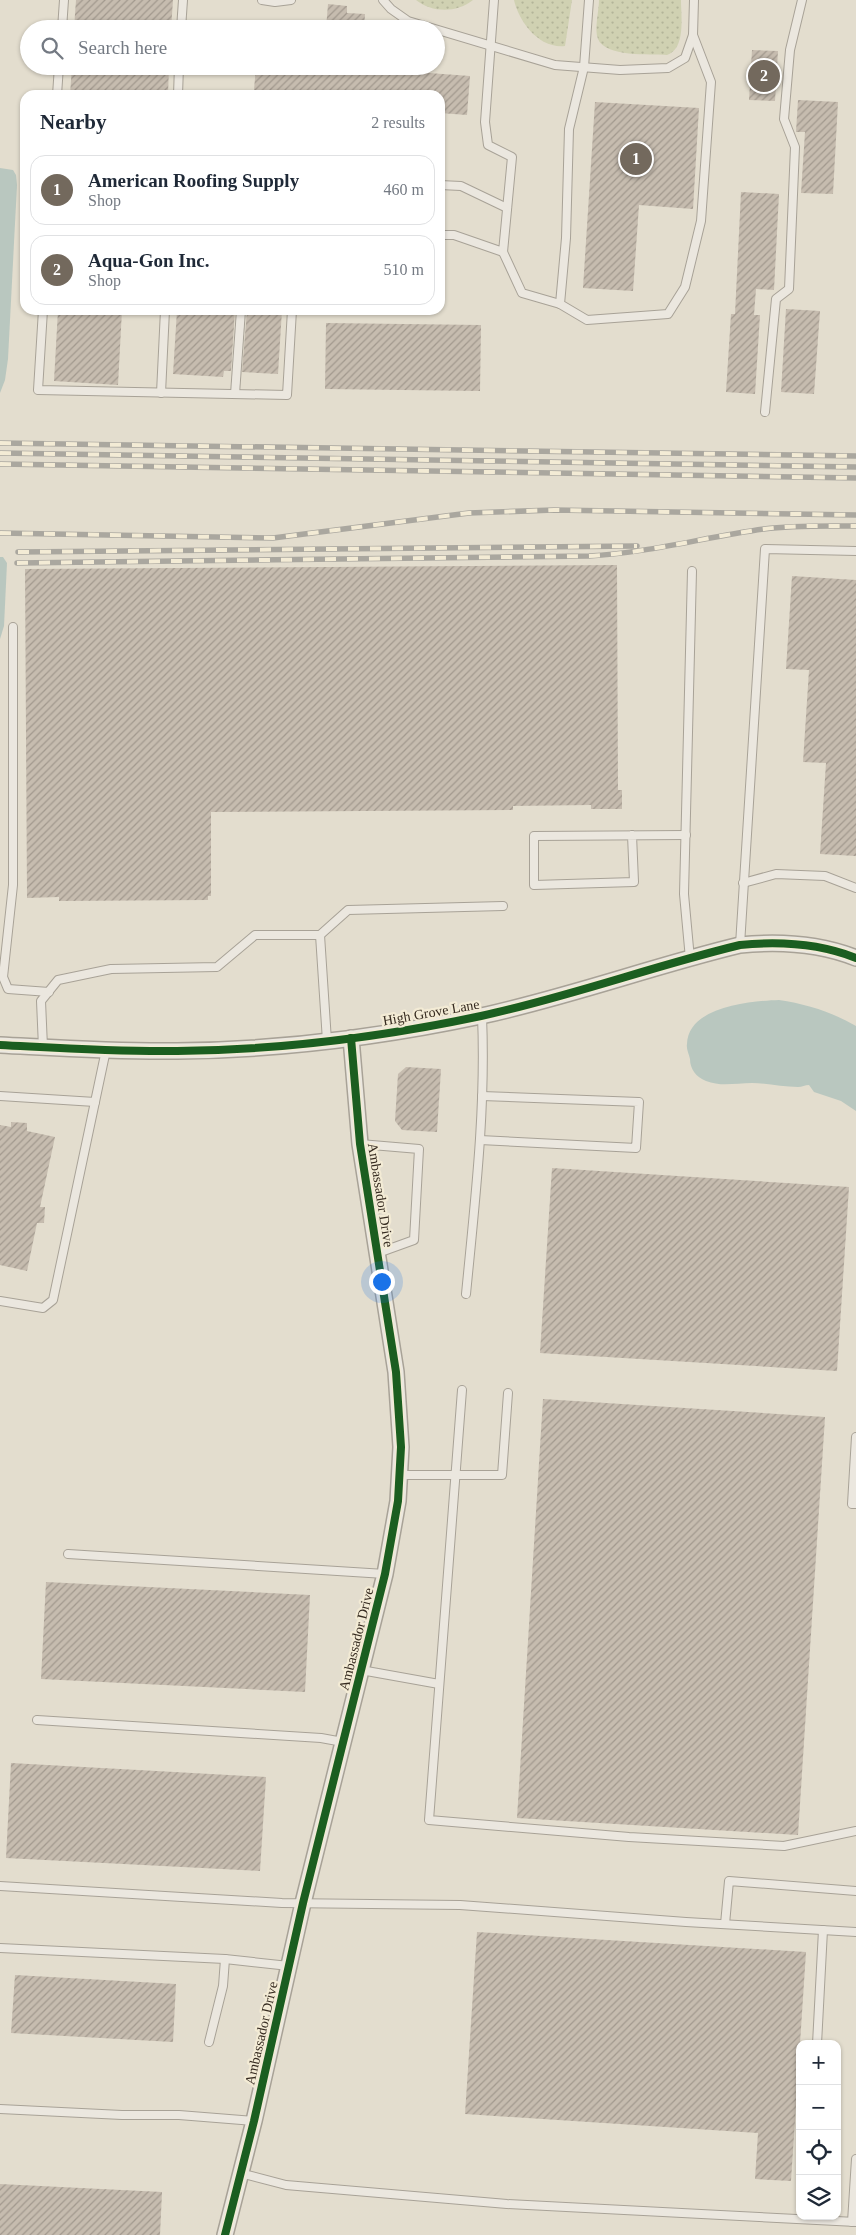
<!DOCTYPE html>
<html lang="en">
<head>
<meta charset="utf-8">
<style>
	:root { --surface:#fff; --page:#f6f6f7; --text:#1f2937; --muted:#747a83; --line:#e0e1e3; --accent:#73695d }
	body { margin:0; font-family:Georgia,serif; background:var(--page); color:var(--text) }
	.controls { position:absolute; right:15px; bottom:15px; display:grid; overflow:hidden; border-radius:10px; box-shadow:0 1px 4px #0004 }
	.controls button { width:45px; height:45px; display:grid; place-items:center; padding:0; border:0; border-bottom:1px solid var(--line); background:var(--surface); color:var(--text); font:25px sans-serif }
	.you { position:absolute; left:381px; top:1281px; width:18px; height:18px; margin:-12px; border:4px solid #fff; border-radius:50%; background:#1a73e8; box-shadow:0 0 0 8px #1a73e833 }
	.badge { display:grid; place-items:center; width:32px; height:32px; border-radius:50%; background:var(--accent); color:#fff; font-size:16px; font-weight:700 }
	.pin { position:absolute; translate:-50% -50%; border:2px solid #fff; box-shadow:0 1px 5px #0006 }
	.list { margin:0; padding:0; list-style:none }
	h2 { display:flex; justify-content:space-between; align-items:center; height:65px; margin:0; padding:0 20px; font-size:21px }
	h2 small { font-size:16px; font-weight:400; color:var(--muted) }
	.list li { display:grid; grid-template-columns:32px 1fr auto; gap:15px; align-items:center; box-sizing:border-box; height:70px; margin:0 10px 10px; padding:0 10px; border:1px solid var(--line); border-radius:15px }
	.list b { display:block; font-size:19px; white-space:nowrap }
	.list p { margin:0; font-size:16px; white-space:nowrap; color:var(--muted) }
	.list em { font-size:16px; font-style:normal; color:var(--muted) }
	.icon { flex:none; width:28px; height:28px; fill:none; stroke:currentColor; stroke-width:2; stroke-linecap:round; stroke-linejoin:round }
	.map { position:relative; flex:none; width:856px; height:2235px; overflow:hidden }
	.search { position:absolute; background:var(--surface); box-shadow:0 1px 4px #0004; left:20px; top:20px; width:425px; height:55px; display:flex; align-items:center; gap:12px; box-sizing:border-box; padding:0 18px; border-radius:28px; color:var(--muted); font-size:19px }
	.panel { position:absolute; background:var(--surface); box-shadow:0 1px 4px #0004; left:20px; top:90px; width:425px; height:225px; border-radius:15px }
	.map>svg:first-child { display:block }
	.grass { fill:url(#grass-dots) }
	.water { fill:#b9c7bf }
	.building { fill:url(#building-hatch) }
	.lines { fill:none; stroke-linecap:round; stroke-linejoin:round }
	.lane-casing { stroke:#a8a297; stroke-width:10 }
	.street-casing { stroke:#a8a297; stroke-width:18 }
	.lane { stroke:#ebe7df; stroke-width:8 }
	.street { stroke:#ebe7df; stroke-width:15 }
	.rail-casing { stroke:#aaa79f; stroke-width:5.5 }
	.rail { stroke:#f3ebd5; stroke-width:4; stroke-dasharray:11; stroke-linecap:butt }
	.cycleway-casing { stroke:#f3ebd5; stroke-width:11 }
	.cycleway { stroke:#1b5e20; stroke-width:8 }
	.labels { text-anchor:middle; stroke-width:4.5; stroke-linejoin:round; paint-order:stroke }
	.street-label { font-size:14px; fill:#362b20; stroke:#f3ebd5 }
</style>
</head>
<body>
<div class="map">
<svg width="856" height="2235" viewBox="0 0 856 2235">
	<defs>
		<pattern id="grass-dots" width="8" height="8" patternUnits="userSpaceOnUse" patternTransform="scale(1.25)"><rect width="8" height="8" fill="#d0d1b2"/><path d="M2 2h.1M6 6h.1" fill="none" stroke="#b3b499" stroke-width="1.8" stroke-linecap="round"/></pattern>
		<pattern id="building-hatch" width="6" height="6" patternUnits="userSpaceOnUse" patternTransform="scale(1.25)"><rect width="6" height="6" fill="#c6bcaf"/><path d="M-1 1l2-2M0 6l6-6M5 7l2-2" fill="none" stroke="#a2998e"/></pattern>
	</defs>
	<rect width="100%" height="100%" fill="#e3ddce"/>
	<g class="grass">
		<path d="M416,0H473C457,13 432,13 416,0Z"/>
		<path d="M514,0H572L565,46C539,49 519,22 514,0Z"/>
		<path d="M599,0H681C681,16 686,49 667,55C650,54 605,57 598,39C594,29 599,11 599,0Z"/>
	</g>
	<g class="water">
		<path d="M0,168L13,170L16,175L17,185L8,359L5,380L0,393Z"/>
		<path d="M0,557H3L7,563L4,626L0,639Z"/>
		<path d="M779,1000C806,1004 832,1012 856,1026V1111L841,1101L814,1092L809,1085C805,1085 802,1087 798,1087C783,1087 767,1083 752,1083C736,1083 721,1087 706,1081C696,1077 690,1069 690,1059C689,1054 686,1049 687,1044C688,1006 752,1001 779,1000Z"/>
	</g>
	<g class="building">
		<path d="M76,0H173L171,29H74Z"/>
		<path d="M328,4L347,6V13L365,14L364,29H326Z"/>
		<path d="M752,50L778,51L775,101L749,100Z"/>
		<path d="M72,66H169L168,95H70Z"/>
		<path d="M256,66H361V68L470,76L467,115L440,113V95H321L254,90Z"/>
		<path d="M798,100L838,102L833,194L801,193L805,132H796Z"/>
		<path d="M595,102L699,108L693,209L639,205L633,291L583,288Z"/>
		<path d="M741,192L779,194L774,290L756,289L754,315H760L755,394L726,392L731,314H735Z"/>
		<path d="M786,309L820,311L814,394L781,392Z"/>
		<path d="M58,310H122L118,385L54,381Z"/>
		<path d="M177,310H235L231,371H224L223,377L173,374Z"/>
		<path d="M247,310H282L278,374L242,372Z"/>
		<path d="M326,323L481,325L480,391L325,389Z"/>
		<path d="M617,565L618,790H622V809H591V805L513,806V810L211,812V896H208V900L59,901V897L27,898L25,569Z"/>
		<path d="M792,576L856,580V856L820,854L826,763L803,762L809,670L786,669Z"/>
		<path d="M406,1067L441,1069L437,1132L402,1130L395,1121L398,1074Z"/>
		<path d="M11,1122L27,1123V1131L55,1137L40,1207H45L44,1223H37L27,1271L0,1265V1125L11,1127Z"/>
		<path d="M552,1168L849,1187L837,1371L540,1353Z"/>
		<path d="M543,1399L825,1417L798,1835L517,1818Z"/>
		<path d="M46,1582L310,1595L305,1692L41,1679Z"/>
		<path d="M11,1763L266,1777L260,1871L6,1858Z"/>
		<path d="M477,1932L806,1952L791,2181L755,2179L758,2133L465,2114Z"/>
		<path d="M15,1975L176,1984L173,2042L11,2033Z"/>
		<path d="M0,2184L162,2192L160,2235H0Z"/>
	</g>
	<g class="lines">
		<defs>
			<g id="lane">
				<path d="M262,0L275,2L291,0"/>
				<path d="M383,0L391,9L408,21L555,65L620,70L668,68L685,58L693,35L694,0"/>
				<path d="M589,0L584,67L569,129L566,238L560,304L587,320L668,314L685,287L701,221L711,82L693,35"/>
				<path d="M62,29L64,0"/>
				<path d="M181,29L183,0"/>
				<path d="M57,95L59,66"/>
				<path d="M178,95L179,66"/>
				<path d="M440,185L461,186L507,208"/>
				<path d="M440,235H454L503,252L512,157L488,145L485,122L494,0"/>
				<path d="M503,252L522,293L560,304"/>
				<path d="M43,310L38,390L287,395L292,310"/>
				<path d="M161,393L165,310"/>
				<path d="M235,394L241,310"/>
				<path d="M765,412L776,299L789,289L795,147L784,119L790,50L802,0"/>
				<path d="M13,627V885L3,977L8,989L49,992"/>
				<path d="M632,835L634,882L534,885V836L686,835"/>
				<path d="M743,883L776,874L825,876L856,888"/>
				<path d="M320,935L348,910L503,906"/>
				<path d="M740,945L765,549L856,551"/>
				<path d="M690,959L684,894L692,571"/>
				<path d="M43,1047L41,1001L58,980L111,969L217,967L255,935H320L327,1041"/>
				<path d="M0,1096L95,1102"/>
				<path d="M480,1140L636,1148L639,1102L482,1096"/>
				<path d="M360,1144L419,1149L414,1240L378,1253"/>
				<path d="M466,1294C475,1201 486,1109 482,1016"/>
				<path d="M0,1301L43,1308L53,1300L106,1050"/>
				<path d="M462,1390L429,1820L629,1837L784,1846L856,1831"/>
				<path d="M856,1437L852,1504H856"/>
				<path d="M399,1475H502L508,1393"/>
				<path d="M68,1554L385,1574"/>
				<path d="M361,1670L439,1684"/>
				<path d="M37,1720L321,1738L343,1742"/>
				<path d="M0,1886L282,1903L460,1905L686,1922L856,1932"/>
				<path d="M725,1924L729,1881L856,1891"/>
				<path d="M0,1948L225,1959L289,1966"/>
				<path d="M209,2042L223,1986L225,1959"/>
				<path d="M817,2044L823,1930"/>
				<path d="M0,2109L122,2115H179L254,2121"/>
				<path d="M240,2173L286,2185L507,2204L856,2222"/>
				<path d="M852,2222L856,2159"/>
			</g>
			<g id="street">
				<path d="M0,1045C59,1048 118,1052 177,1051C279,1050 382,1037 481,1016C569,997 653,966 740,945C780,941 818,943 856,958"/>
				<path d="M225,2235L254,2121L303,1903L385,1574L398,1501L401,1447L396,1372L360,1144L351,1038"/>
			</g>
		</defs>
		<use href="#lane" class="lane-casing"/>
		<use href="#street" class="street-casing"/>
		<use href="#lane" class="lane"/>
		<use href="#street" class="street"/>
		<defs>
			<g id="rail">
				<path d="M0,443L856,456"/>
				<path d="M0,453L856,467"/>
				<path d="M0,464L856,478"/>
				<path d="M0,533L273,538L469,513L554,510L856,515"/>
				<path d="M18,552L637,546"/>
				<path d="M17,563L589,556C648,553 705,537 764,529C794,525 825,526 856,526"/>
			</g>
		</defs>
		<use href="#rail" class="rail-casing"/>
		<use href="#rail" class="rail"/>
		<defs>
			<g id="cycleway">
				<path d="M0,1045C59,1048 118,1052 177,1051C279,1050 382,1037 481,1016C569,997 653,966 740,945C780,941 818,943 856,958"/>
				<path d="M225,2235L254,2121L303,1903L385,1574L398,1501L401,1447L396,1372L360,1144L351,1038"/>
			</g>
		</defs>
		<use href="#cycleway" class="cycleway-casing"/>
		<use href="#cycleway" class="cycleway"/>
	</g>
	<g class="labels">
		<g class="street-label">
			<text transform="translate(431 1012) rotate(-10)" y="5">High Grove Lane</text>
			<text transform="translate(381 1195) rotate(81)" y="5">Ambassador Drive</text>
			<text transform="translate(356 1639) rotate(-76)" y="5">Ambassador Drive</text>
			<text transform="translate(261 2033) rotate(-77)" y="5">Ambassador Drive</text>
		</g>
	</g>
</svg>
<div class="controls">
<button>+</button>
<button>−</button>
<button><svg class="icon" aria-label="locate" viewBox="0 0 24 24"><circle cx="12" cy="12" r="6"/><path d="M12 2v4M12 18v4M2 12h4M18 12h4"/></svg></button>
<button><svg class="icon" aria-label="layers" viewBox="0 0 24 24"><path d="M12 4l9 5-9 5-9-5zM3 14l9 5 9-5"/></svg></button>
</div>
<div class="you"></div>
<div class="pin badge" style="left:636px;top:159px">1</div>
<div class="pin badge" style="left:764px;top:76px">2</div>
<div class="search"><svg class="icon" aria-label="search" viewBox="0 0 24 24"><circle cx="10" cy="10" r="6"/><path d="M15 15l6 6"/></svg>Search here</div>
<section class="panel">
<h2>Nearby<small>2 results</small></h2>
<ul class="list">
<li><span class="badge">1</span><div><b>American Roofing Supply</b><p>Shop</p></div><em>460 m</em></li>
<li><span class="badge">2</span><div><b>Aqua-Gon Inc.</b><p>Shop</p></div><em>510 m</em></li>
</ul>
</section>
</div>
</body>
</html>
